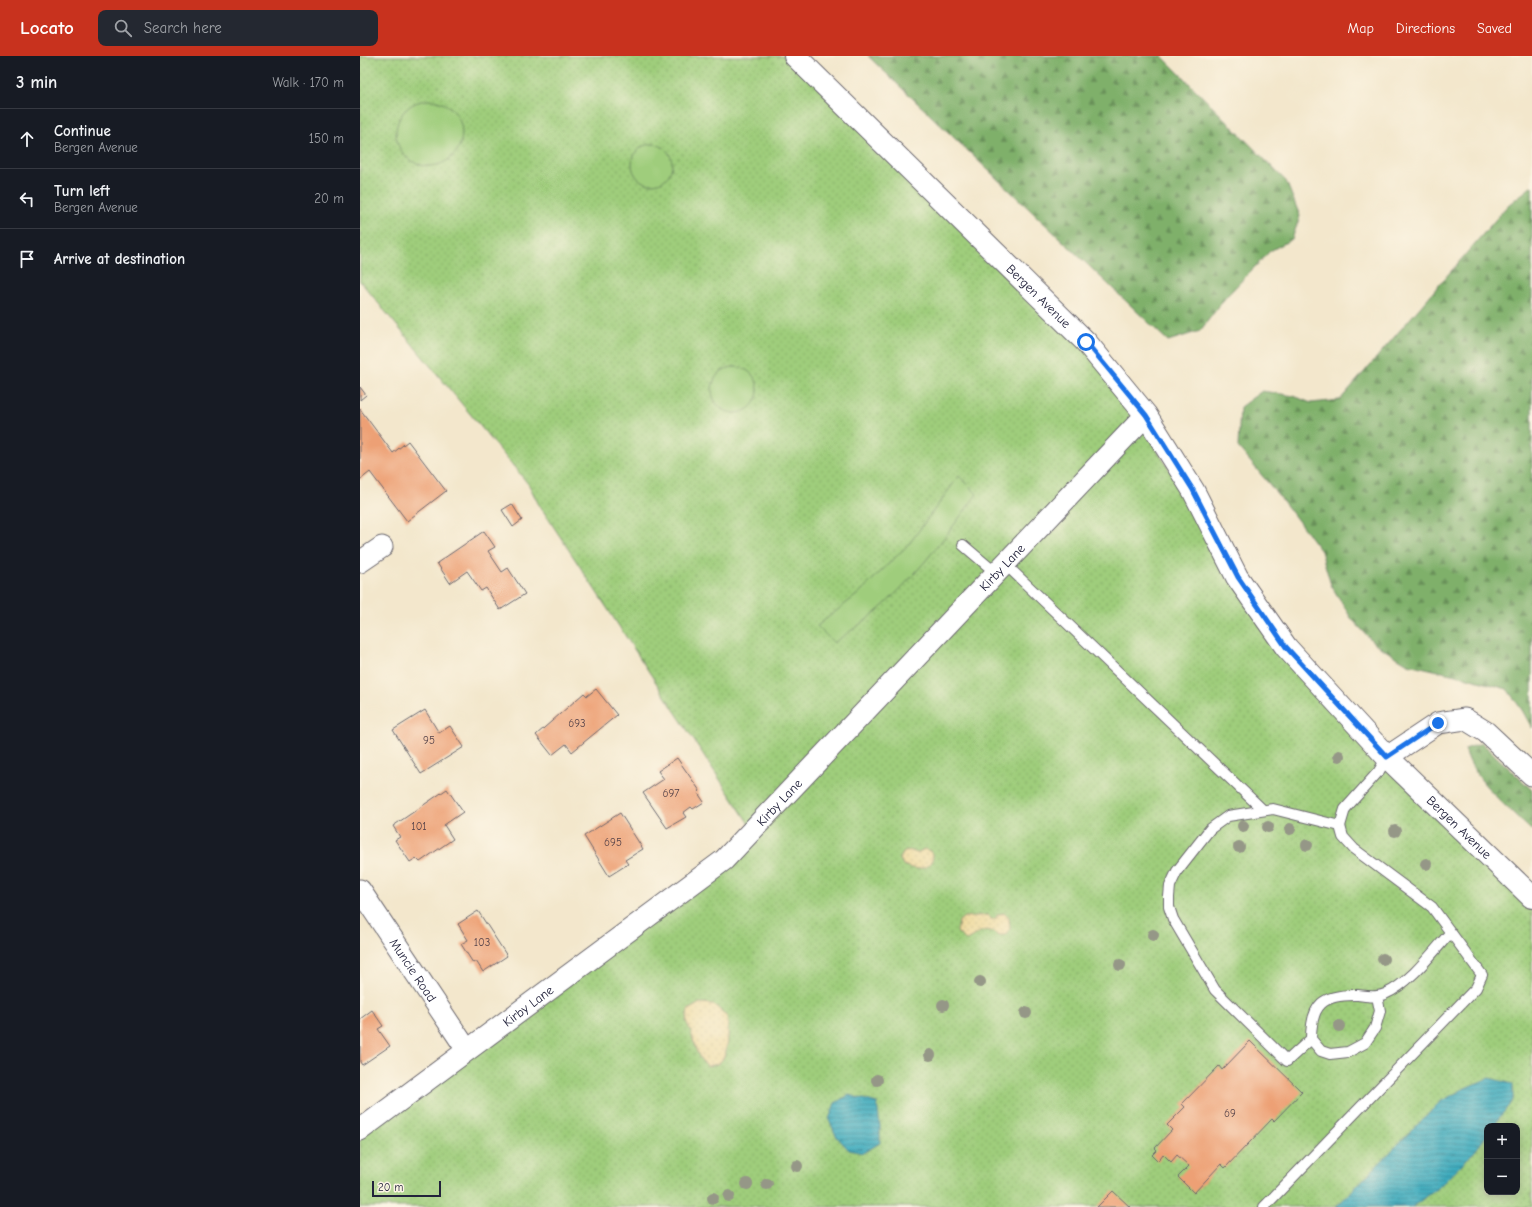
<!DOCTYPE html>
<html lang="en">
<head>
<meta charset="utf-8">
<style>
	:root { --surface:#171b24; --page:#242831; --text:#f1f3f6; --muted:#9ea1a6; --line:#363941; --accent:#c8321e }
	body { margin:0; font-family:"Comic Neue",sans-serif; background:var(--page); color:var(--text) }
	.controls { position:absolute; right:12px; bottom:12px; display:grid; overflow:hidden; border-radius:8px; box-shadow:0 2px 10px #0003 }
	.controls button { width:36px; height:36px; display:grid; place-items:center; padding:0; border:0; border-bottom:1px solid var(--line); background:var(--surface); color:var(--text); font:20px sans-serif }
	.scale { position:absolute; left:12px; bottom:10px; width:69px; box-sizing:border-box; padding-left:4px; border:2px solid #22223b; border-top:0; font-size:11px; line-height:14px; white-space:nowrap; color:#22223b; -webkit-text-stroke:3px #fcf5e5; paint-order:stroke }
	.stop { position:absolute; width:12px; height:12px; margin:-9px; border:3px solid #1a73e8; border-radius:50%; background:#fff }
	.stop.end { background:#1a73e8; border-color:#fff; box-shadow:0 1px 4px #0008 }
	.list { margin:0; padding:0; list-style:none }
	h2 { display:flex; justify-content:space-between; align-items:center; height:52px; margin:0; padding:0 16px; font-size:17px }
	h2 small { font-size:13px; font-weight:400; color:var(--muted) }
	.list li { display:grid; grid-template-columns:26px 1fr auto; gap:12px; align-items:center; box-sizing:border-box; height:60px; padding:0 16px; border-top:1px solid var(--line) }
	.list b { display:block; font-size:15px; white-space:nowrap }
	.list p { margin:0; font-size:13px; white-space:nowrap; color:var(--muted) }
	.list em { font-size:13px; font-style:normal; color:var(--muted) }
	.icon { flex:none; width:22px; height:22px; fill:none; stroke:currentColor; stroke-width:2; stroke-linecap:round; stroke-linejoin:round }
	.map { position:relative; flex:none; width:1172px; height:1151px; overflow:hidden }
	header { display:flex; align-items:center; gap:24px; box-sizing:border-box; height:56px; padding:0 20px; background:var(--accent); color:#fff }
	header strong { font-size:19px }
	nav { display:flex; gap:22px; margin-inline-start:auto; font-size:14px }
	.search { width:280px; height:36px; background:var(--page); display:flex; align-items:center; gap:10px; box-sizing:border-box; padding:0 14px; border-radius:8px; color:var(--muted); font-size:15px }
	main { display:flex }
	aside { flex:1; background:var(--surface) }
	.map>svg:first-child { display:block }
	.grass { fill:url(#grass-dots); stroke:#60785b; fill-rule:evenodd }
	.forest { fill:url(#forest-firs); stroke:#506953 }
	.sand { fill:url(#sand-dots); stroke:#887e6c }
	.garden { fill:#9fcd7b; stroke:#60785b }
	.water { fill:url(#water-rules); stroke:#30667c }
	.building { fill:#eda074 }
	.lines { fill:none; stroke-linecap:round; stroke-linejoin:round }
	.lane-casing { stroke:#6b676e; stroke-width:12 }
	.street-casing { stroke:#6b676e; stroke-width:23 }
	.secondary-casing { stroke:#6b676e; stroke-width:24 }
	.lane { stroke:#fff; stroke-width:10 }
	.street { stroke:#fff; stroke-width:21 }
	.secondary { stroke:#fff; stroke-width:22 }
	.tree { fill:#959787 }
	.route { stroke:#1a73e8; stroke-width:5 }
	.labels { text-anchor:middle; stroke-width:3.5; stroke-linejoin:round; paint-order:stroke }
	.number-label { font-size:11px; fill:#554249 }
	.street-label { font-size:13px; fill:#22223b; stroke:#fcf5e5 }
</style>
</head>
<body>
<header>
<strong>Locato</strong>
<div class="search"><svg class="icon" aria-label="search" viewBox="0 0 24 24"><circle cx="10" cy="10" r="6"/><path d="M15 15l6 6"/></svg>Search here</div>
<nav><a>Map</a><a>Directions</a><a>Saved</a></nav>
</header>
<main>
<aside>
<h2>3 min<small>Walk · 170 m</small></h2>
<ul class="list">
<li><svg class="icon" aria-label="ahead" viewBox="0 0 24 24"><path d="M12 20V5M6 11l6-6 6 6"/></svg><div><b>Continue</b><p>Bergen Avenue</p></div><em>150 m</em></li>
<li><svg class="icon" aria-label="left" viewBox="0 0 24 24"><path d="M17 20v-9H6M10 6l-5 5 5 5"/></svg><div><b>Turn left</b><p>Bergen Avenue</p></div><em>20 m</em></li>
<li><svg class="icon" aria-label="arrive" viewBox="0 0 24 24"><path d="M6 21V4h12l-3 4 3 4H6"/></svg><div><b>Arrive at destination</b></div></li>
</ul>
</aside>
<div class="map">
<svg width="1172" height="1151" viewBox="0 0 1172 1151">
	<defs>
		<pattern id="grass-dots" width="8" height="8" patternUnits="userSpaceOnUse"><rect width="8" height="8" fill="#9fcd7b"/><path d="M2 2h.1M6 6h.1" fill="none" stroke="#89b06b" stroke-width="1.8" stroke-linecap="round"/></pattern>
		<pattern id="forest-firs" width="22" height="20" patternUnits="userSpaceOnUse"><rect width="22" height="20" fill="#7fb06b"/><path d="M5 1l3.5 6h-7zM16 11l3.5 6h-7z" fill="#688f59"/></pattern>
		<pattern id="sand-dots" width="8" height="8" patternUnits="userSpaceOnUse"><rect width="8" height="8" fill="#eeda9e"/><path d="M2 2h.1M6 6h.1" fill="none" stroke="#ccbb89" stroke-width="1.8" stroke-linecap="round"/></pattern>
		<pattern id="water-rules" width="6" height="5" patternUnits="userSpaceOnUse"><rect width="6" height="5" fill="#3eabbd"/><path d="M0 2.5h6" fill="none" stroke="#348b9b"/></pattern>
	</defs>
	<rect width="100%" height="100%" fill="#fcf5e5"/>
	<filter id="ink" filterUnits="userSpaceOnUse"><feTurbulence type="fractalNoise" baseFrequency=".025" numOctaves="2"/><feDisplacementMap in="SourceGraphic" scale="8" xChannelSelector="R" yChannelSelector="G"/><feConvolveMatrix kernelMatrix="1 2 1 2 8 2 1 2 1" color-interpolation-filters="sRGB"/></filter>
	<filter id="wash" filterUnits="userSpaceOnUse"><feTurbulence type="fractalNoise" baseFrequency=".012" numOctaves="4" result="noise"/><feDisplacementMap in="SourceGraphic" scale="16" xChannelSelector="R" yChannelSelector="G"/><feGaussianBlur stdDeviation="0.9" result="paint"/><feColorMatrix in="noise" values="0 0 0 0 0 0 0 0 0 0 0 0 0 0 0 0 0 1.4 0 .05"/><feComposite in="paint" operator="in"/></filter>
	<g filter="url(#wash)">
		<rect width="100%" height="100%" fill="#f3e7cc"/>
		<path class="grass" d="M0,0H435L726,286L926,591L1172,841V1151H0V1074L393,774L178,447L169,429L0,225ZM1127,1070H1157V1136H1127Z"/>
		<g class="forest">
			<path d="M508,0H802L926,125L940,160L932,183L910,195L866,241L840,275L808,285Z"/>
			<path d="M1172,130V672L1162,654L1147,633L1104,621L1048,608L1015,588L991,562L971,529L961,495L920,441L878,391L880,351L902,335L934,340L951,347L980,344L1148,149Z"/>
			<path d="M1122,687L1172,734V775C1148,751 1114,726 1105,693Z"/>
		</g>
		<g class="sand">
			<path d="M564,793L570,795L573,800L572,806C563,815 555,814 543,809L540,803L543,797L549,794L557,797Z"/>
			<path d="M644,857L649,862L650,873L645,879C635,880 637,876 630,875C621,872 614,881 606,884L597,876L599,865L604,861L628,859L631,863H635L638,858Z"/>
			<path d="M340,947L353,948L367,960C369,971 370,1003 357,1008C355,1009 350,1009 348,1010L341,1004L336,994L331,976L326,965L328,954Z"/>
		</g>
		<g class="garden">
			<circle cx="69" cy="77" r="33"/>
			<circle cx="292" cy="108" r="20"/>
			<circle cx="375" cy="334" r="23"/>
			<path d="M599,420L617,438C589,476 561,514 527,546C511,562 491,574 474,587L457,570L498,538L549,488Z"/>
		</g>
		<g class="water">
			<path d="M1129,1022L1153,1028V1044L1133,1070H1127V1079L1115,1095L1077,1133L1052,1151H976L1080,1046L1105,1032Z"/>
			<path d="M489,1039L517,1047L520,1070V1087L503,1097L489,1094L476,1080L469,1063L475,1047Z"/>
		</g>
		<g id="blocks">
			<g class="building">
				<path d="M0,331L6,339L0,344Z"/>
				<path d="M0,353L33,397L48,385L86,435L47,465L10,416L0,424Z"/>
				<path d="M152,448L162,464L153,471L142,454Z"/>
				<path d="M124,475L135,491L128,495L142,516L148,512L165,538L140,554L126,532L121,535L107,515L90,527L77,507Z"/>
				<path d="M236,633L257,659L212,696L206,688L192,699L176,679L224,637L227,640Z"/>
				<path d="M65,654L79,677L90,670L104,691L61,718L33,674Z"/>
				<path d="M317,702L340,735L338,737L344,746L333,753L331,751L323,757L326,761L307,772L283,737L304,723L298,715Z"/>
				<path d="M87,733L103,756L84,769L93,783L60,806L56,802L50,806L35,784L40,781L33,770Z"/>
				<path d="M260,757L283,793L265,804L268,808L249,820L224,780Z"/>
				<path d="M118,855L147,900L123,916L116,905L113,907L101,888L108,884L98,868Z"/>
				<path d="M12,954L23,970L18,973L30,990L2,1009L0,1006V963Z"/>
				<path d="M890,985L942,1036L914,1065L912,1063L865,1112L861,1108L834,1137L818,1121L829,1110L817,1099L811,1106L803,1098L798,1105L792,1099L797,1094L795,1092L812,1074L807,1069L825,1051L822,1048L859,1010L862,1014Z"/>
				<path d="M753,1135L770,1151H737Z"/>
			</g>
		</g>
	</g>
	<g filter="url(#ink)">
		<use href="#blocks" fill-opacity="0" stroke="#6b676e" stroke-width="1"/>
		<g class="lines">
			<defs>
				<g id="lane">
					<path d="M603,489L636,517"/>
					<path d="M645,508L903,754"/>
					<path d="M1017,940L1020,955L1015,972L1005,987L988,996L970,998L961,995L951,983C951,948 963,938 998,939C1007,940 1016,942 1025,938C1049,928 1073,896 1090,877"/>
					<path d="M951,983L927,1005L855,934L813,863L809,851V841L810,830L817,815L850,773L868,760L913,753L980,770L985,753L1019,715L1027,701"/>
					<path d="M904,1151L1116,932L1122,919L1072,851L994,793L983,781L980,770"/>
				</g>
				<g id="street">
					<path d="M0,506L22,491"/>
					<path d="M1027,701L1078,667L1105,663L1126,676L1172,719"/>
					<path id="s1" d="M0,834L107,994"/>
					<path id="s2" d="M0,1074L364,804L786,359"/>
				</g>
				<g id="secondary">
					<path id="s3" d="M435,0L726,286L786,359L833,434L877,521L926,591L1027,701L1172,841"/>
				</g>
			</defs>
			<use href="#lane" class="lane-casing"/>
			<use href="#street" class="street-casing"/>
			<use href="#secondary" class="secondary-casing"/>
			<use href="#lane" class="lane"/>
			<use href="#street" class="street"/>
			<use href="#secondary" class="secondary"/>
		</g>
		<g class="tree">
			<circle cx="979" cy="700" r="6"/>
			<circle cx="883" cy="770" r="6"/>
			<circle cx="908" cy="771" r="6"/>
			<circle cx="930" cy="773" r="6"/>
			<circle cx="1035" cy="775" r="6"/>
			<circle cx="947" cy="789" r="6"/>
			<circle cx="879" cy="791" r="6"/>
			<circle cx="1066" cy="808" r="6"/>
			<circle cx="793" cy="879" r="6"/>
			<circle cx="1023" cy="903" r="6"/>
			<circle cx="760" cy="909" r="6"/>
			<circle cx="620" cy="926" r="6"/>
			<circle cx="583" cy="949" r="6"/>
			<circle cx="666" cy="957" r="6"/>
			<circle cx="979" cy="970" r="6"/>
			<circle cx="570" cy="999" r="6"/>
			<circle cx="517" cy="1024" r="6"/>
			<circle cx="437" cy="1110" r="6"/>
			<circle cx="387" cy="1128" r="6"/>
			<circle cx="407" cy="1128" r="6"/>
			<circle cx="369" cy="1140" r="6"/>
			<circle cx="353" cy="1142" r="6"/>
		</g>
	</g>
	<g class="lines" filter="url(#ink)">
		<path class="route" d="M726,286L786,359L833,434L878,521L926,591L1027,701L1078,667"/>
	</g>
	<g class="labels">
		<g class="number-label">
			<text x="217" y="671">693</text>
			<text x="69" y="688">95</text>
			<text x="311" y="741">697</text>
			<text x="59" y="774">101</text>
			<text x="253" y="790">695</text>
			<text x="122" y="890">103</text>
			<text x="870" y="1061">69</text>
		</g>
		<g class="street-label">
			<text dy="5" stroke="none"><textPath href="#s3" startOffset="342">Bergen Avenue</textPath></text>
			<text dy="5" stroke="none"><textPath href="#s2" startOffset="857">Kirby Lane</textPath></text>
			<text dy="5" stroke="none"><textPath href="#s2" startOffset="533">Kirby Lane</textPath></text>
			<text dy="5" stroke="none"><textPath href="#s3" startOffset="1024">Bergen Avenue</textPath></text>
			<text dy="5" stroke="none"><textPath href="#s1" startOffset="96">Muncie Road</textPath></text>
			<text dy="5" stroke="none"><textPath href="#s2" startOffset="209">Kirby Lane</textPath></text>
		</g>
	</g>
</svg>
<div class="controls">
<button>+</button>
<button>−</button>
</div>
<div class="scale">20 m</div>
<div class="stop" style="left:726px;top:286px"></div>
<div class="stop end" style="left:1078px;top:667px"></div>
</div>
</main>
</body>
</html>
